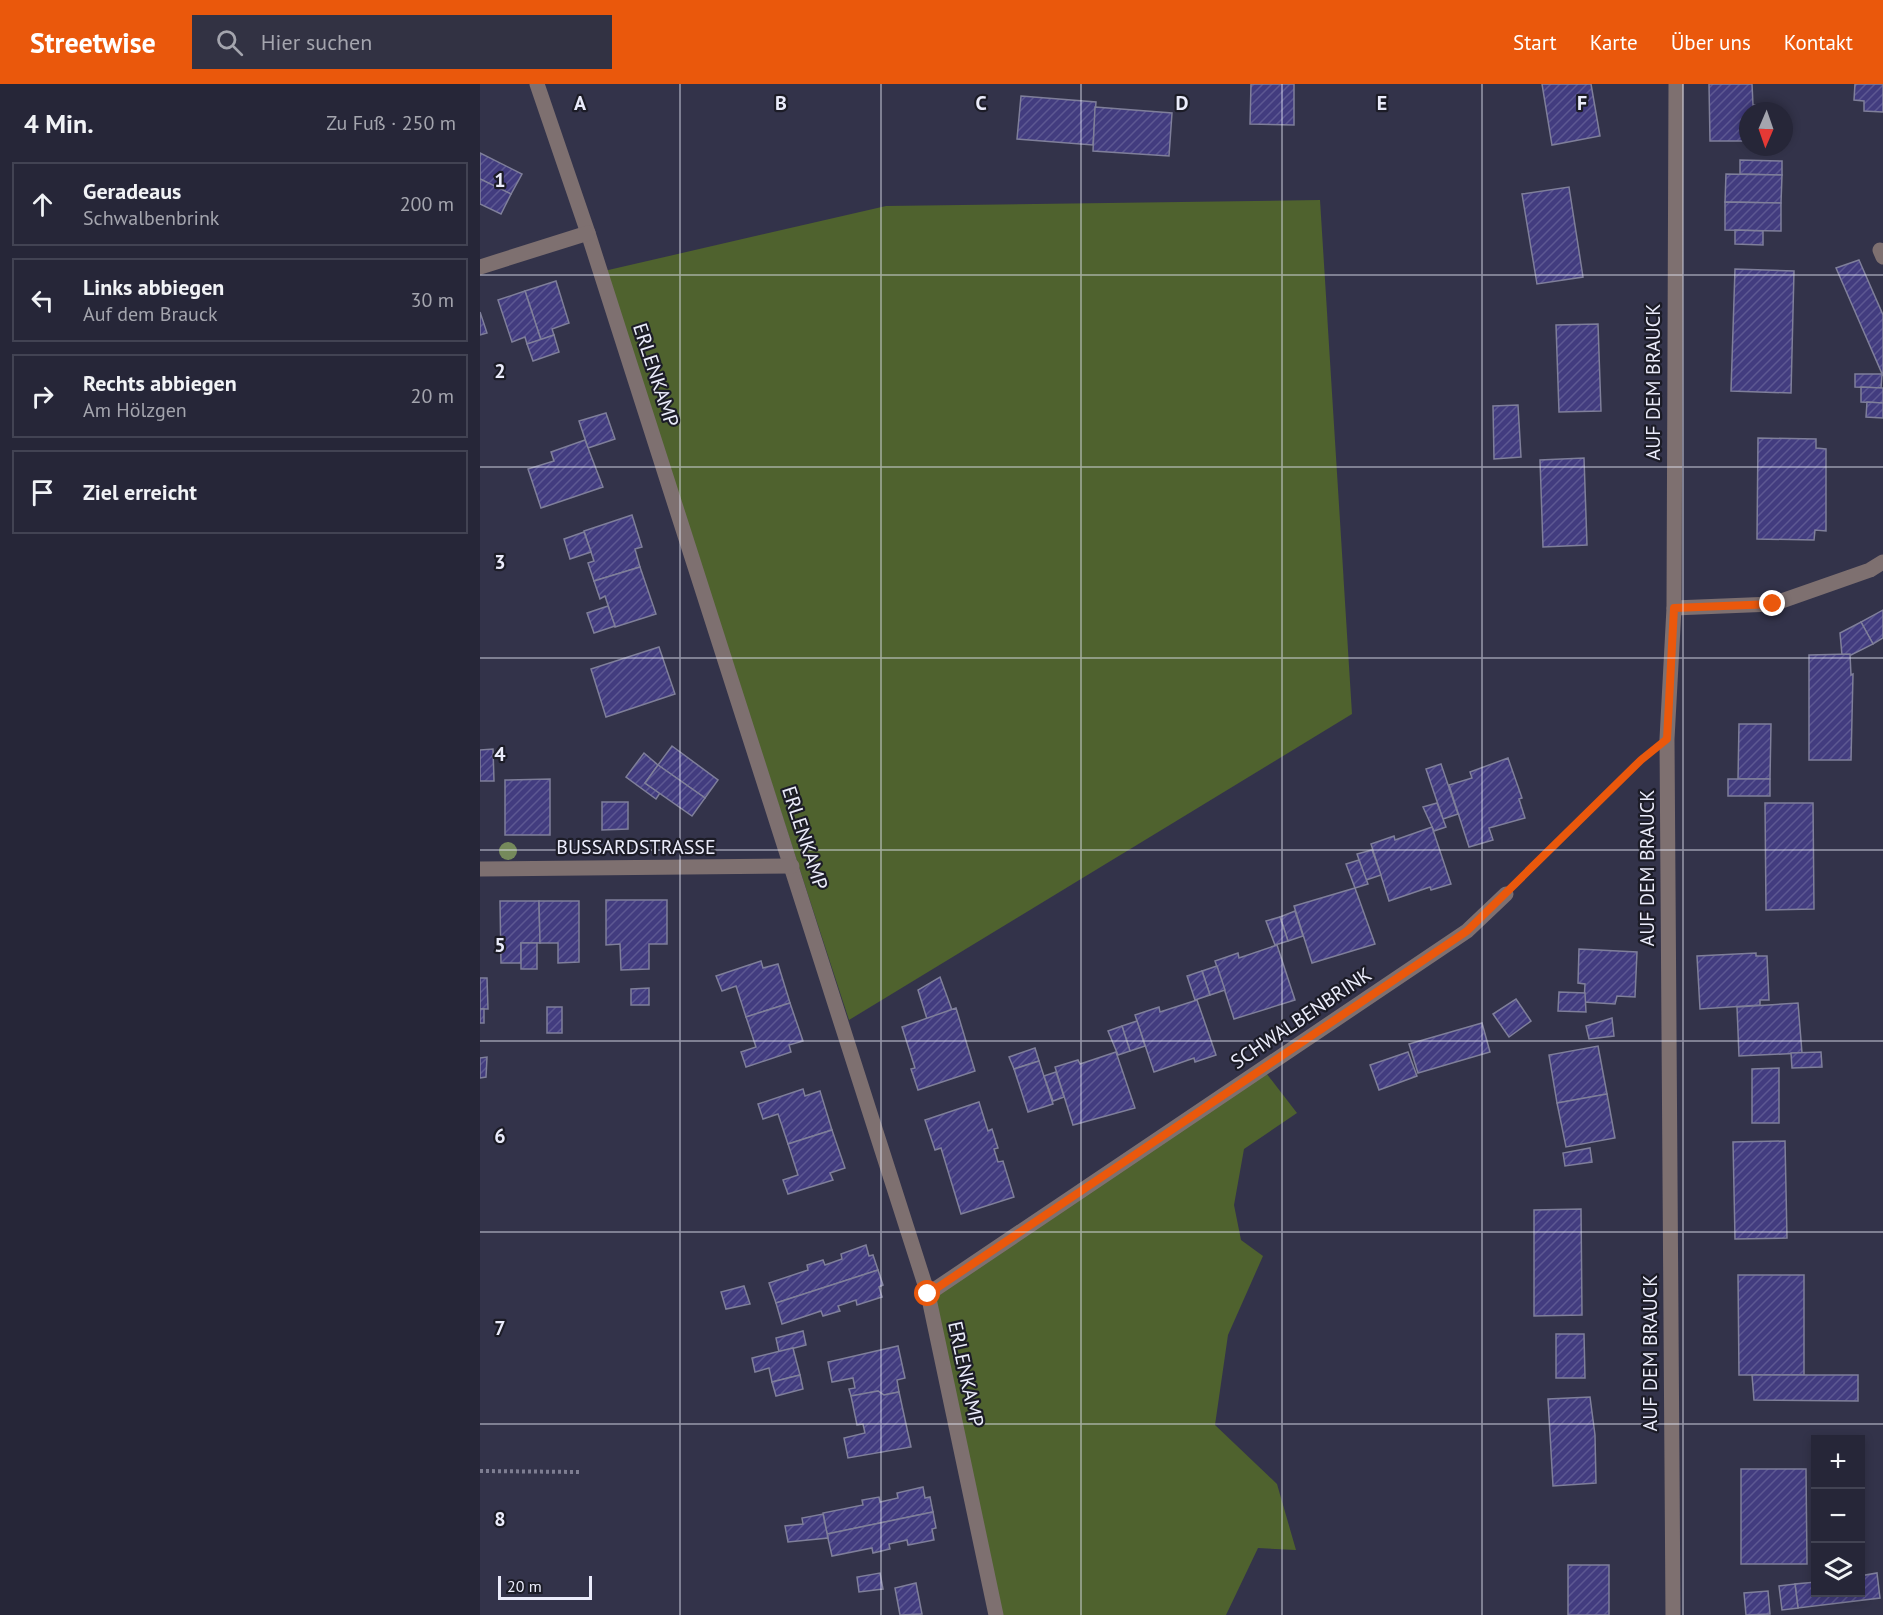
<!DOCTYPE html>
<html lang="de">
<head>
<meta charset="utf-8">
<style>
	:root { --surface:#262638; --page:#323243; --text:#f1f3f6; --muted:#a4a5ae; --line:#424353; --accent:#ea580c }
	body { margin:0; font-family:"PT Sans",sans-serif; background:var(--page); color:var(--text) }
	.controls { position:absolute; right:18px; bottom:18px; display:grid; overflow:hidden; border-radius:0px; box-shadow:0 3px 9px #0003 }
	.controls button { width:54px; height:54px; display:grid; place-items:center; padding:0; border:0; border-bottom:2px solid var(--line); background:var(--surface); color:var(--text); font:30px sans-serif }
	.compass { position:absolute; left:1259px; top:18px; width:54px; height:54px; border-radius:50%; background:var(--surface); box-shadow:0 3px 9px #0003; rotate:182deg }
	.scale { position:absolute; left:18px; bottom:15px; width:94px; box-sizing:border-box; padding-left:6px; border:3px solid #ebecfb; border-top:0; font-size:16px; line-height:21px; white-space:nowrap; color:#ebecfb; -webkit-text-stroke:4px #1c1c27; paint-order:stroke }
	.stop { position:absolute; width:18px; height:18px; margin:-14px; border:4px solid #ea580c; border-radius:50%; background:#fff }
	.stop.end { background:#ea580c; border-color:#fff; box-shadow:0 2px 6px #0008 }
	.list { margin:0; padding:0; list-style:none }
	h2 { display:flex; justify-content:space-between; align-items:center; height:78px; margin:0; padding:0 24px; font-size:26px }
	h2 small { font-size:20px; font-weight:400; color:var(--muted) }
	.list li { display:grid; grid-template-columns:39px 1fr auto; gap:18px; align-items:center; box-sizing:border-box; height:84px; margin:0 12px 12px; padding:0 12px; border:2px solid var(--line); border-radius:0px }
	.list b { display:block; font-size:22px; white-space:nowrap }
	.list p { margin:0; font-size:20px; white-space:nowrap; color:var(--muted) }
	.list em { font-size:20px; font-style:normal; color:var(--muted) }
	.icon { flex:none; width:33px; height:33px; fill:none; stroke:currentColor; stroke-width:2; stroke-linecap:round; stroke-linejoin:round }
	.map { position:relative; flex:none; width:1403px; height:1531px; overflow:hidden }
	header { display:flex; align-items:center; gap:36px; box-sizing:border-box; height:84px; padding:0 30px; background:var(--accent); color:#fff }
	header strong { font-size:28px }
	nav { display:flex; gap:33px; margin-inline-start:auto; font-size:21px }
	.search { width:420px; height:54px; background:var(--page); display:flex; align-items:center; gap:15px; box-sizing:border-box; padding:0 21px; border-radius:0px; color:var(--muted); font-size:22px }
	main { display:flex }
	aside { flex:1; background:var(--surface) }
	.map>svg:first-child { display:block }
	.grass { fill:#4f622e }
	.building { fill:url(#building-hatch); stroke:#7f7f9a; stroke-width:1.5 }
	.lines { fill:none; stroke-linecap:round; stroke-linejoin:round }
	.path { stroke:#7e7e92; stroke-width:4; stroke-dasharray:3 3; stroke-linecap:butt }
	.minor { stroke:#7e7070; stroke-width:15 }
	.tree { fill:#758a5b }
	.route { stroke:#ea580c; stroke-width:8 }
	.grid { fill:none; stroke:#ebecfb; stroke-width:1.5; stroke-opacity:0.55 }
	.labels { text-anchor:middle; stroke-width:4.5; stroke-linejoin:round; paint-order:stroke }
	.street-label { font-size:20px; fill:#ebecfb; stroke:#1c1c27 }
	.grid-label { font-size:20px; text-anchor:middle; font-weight:bold; fill:#ebecfb; stroke:#1c1c27; stroke-width:4.5; stroke-linejoin:round; paint-order:stroke }
</style>
</head>
<body>
<header>
<strong>Streetwise</strong>
<div class="search"><svg class="icon" aria-label="search" viewBox="0 0 24 24"><circle cx="10" cy="10" r="6"/><path d="M15 15l6 6"/></svg>Hier suchen</div>
<nav><a>Start</a><a>Karte</a><a>Über uns</a><a>Kontakt</a></nav>
</header>
<main>
<aside>
<h2>4 Min.<small>Zu Fuß · 250 m</small></h2>
<ul class="list">
<li><svg class="icon" aria-label="ahead" viewBox="0 0 24 24"><path d="M12 20V5M6 11l6-6 6 6"/></svg><div><b>Geradeaus</b><p>Schwalbenbrink</p></div><em>200 m</em></li>
<li><svg class="icon" aria-label="left" viewBox="0 0 24 24"><path d="M17 20v-9H6M10 6l-5 5 5 5"/></svg><div><b>Links abbiegen</b><p>Auf dem Brauck</p></div><em>30 m</em></li>
<li><svg class="icon" aria-label="right" viewBox="0 0 24 24"><path d="M7 20v-9h11M14 6l5 5-5 5"/></svg><div><b>Rechts abbiegen</b><p>Am Hölzgen</p></div><em>20 m</em></li>
<li><svg class="icon" aria-label="arrive" viewBox="0 0 24 24"><path d="M6 21V4h12l-3 4 3 4H6"/></svg><div><b>Ziel erreicht</b></div></li>
</ul>
</aside>
<div class="map">
<svg width="1403" height="1531" viewBox="0 0 1403 1531">
	<defs>
		<pattern id="building-hatch" width="6" height="6" patternUnits="userSpaceOnUse" patternTransform="scale(1.5)"><rect width="6" height="6" fill="#423c7f"/><path d="M-1 1l2-2M0 6l6-6M5 7l2-2" fill="none" stroke="#5d5892"/></pattern>
	</defs>
	<rect width="100%" height="100%" fill="#33334a"/>
	<g class="grass">
		<path d="M840,116L872,630L369,936L124,187L406,122Z"/>
		<path d="M783,985L817,1029L764,1065L754,1121L761,1156L783,1172L748,1251L735,1341L797,1400L816,1466L778,1464L746,1531H521L451,1210Z"/>
	</g>
	<g class="building">
		<path d="M771,0H814V41L770,40Z"/>
		<path d="M1062,0H1111L1120,52L1072,61Z"/>
		<path d="M1229,0H1272L1273,21H1279V27H1268V57H1230Z"/>
		<path d="M1375,0H1403V28L1384,27V17L1374,16Z"/>
		<path d="M541,12L616,18L613,61L537,55Z"/>
		<path d="M615,23L692,29L689,72L613,67Z"/>
		<path d="M0,69L42,90L31,110L0,95Z"/>
		<path d="M1260,76L1302,77V91L1260,90Z"/>
		<path d="M1246,90L1302,91L1301,119L1245,118Z"/>
		<path d="M0,95L31,110L21,130L0,120Z"/>
		<path d="M1089,103L1103,193L1057,200L1042,110Z"/>
		<path d="M1245,118L1301,119V147L1245,146Z"/>
		<path d="M1255,146L1283,147V161L1255,160Z"/>
		<path d="M1379,176L1403,231V292L1356,184Z"/>
		<path d="M1255,185L1314,187L1311,309L1251,307Z"/>
		<path d="M76,197L89,239L72,245L74,251L61,256L45,207Z"/>
		<path d="M45,207L61,256L47,260L45,253L32,258L18,216Z"/>
		<path d="M0,228L7,249L0,251Z"/>
		<path d="M1118,240L1121,327L1079,328L1076,241Z"/>
		<path d="M74,251L79,268L53,277L47,260Z"/>
		<path d="M1375,290H1402L1401,304L1375,303Z"/>
		<path d="M1381,303L1403,304V319L1381,318Z"/>
		<path d="M1387,318L1403,319V334L1386,333Z"/>
		<path d="M1038,321L1041,373L1014,375L1013,322Z"/>
		<path d="M126,329L135,355L108,364L99,337Z"/>
		<path d="M1278,354L1336,355V364L1346,365V447L1335,446L1334,456L1277,455Z"/>
		<path d="M105,356L123,403L61,424L48,385L74,377L71,368Z"/>
		<path d="M1104,374L1107,461L1063,463L1060,376Z"/>
		<path d="M152,431L162,463L155,465L160,483L114,497L108,479L114,477L104,447Z"/>
		<path d="M104,448L111,468L90,475L84,455Z"/>
		<path d="M160,483L176,530L135,543L125,512L120,515L114,497Z"/>
		<path d="M128,522L135,542L114,549L107,529Z"/>
		<path d="M1403,526V554L1393,560L1381,538Z"/>
		<path d="M1381,538L1393,560L1371,571H1362L1360,549Z"/>
		<path d="M179,563L195,610L126,633L111,585Z"/>
		<path d="M1370,570L1371,591L1373,590L1371,676H1329V571Z"/>
		<path d="M1259,640H1291L1290,695H1258Z"/>
		<path d="M192,662L238,696L225,714L178,681Z"/>
		<path d="M13,665L14,697H0V666Z"/>
		<path d="M164,669L178,681L165,699L180,709L176,715L146,693Z"/>
		<path d="M1028,674L1042,714L1039,715L1045,734L1009,744L1013,756L989,763L969,701L992,694L990,688Z"/>
		<path d="M961,680L978,730L963,735L946,685Z"/>
		<path d="M178,681L225,714L212,732L165,699Z"/>
		<path d="M70,695V751H25V696Z"/>
		<rect x="1248" y="695" width="42" height="17"/>
		<path d="M122,718H148V745L122,746Z"/>
		<path d="M957,719L966,743L954,747L943,723Z"/>
		<path d="M1285,719H1333L1334,825L1286,826Z"/>
		<path d="M952,743L971,800L951,806L950,803L909,817L891,760L914,752L915,756Z"/>
		<path d="M892,766L901,791L886,796L877,770Z"/>
		<path d="M879,776L888,800L875,804L866,780Z"/>
		<path d="M875,804L895,860L832,879L814,822Z"/>
		<path d="M126,816H187V860H169V885L141,886L140,860L126,861Z"/>
		<path d="M20,817H59L60,859H41V879H21Z"/>
		<path d="M59,817H99V878L78,879V859H60Z"/>
		<path d="M815,827L823,852L808,857L800,833Z"/>
		<path d="M800,833L808,857L795,861L786,837Z"/>
		<rect x="41" y="859" width="16" height="26"/>
		<path d="M797,861L815,916L754,935L735,877L758,869L759,874Z"/>
		<path d="M1099,865L1157,868L1155,913L1137,912L1135,920L1104,918L1105,900L1098,899Z"/>
		<path d="M1276,869V872H1287L1289,916H1280V921L1220,925L1217,872Z"/>
		<path d="M281,877L283,884L298,880L310,919L266,933L256,902L242,907L236,892Z"/>
		<path d="M737,882L745,906L730,911L722,887Z"/>
		<path d="M722,887L730,911L715,916L707,892Z"/>
		<path d="M460,893L472,926L447,935L438,906Z"/>
		<path d="M0,894H7L8,925H0Z"/>
		<path d="M169,904V921H151V905Z"/>
		<path d="M1079,908L1105,909L1106,928L1078,927Z"/>
		<path d="M1036,915L1051,937L1029,953L1013,930Z"/>
		<path d="M717,916L736,971L715,978L714,974L674,988L655,931L679,923L680,928Z"/>
		<path d="M310,919L323,957L309,961L311,968L266,983L261,968L276,963L266,933Z"/>
		<path d="M1318,919L1322,969L1259,972L1257,923Z"/>
		<rect x="67" y="923" width="15" height="26"/>
		<path d="M476,924L495,987L438,1006L431,985L435,984L422,943Z"/>
		<rect x="0" y="925" width="4" height="14"/>
		<path d="M1132,934L1134,952L1109,955L1106,942Z"/>
		<path d="M657,937L665,962L650,967L642,942Z"/>
		<path d="M1002,939L1010,968L938,989L929,960Z"/>
		<path d="M642,942L650,967L638,971L628,947Z"/>
		<path d="M1118,962L1127,1010L1077,1019L1069,971Z"/>
		<path d="M555,964L559,977L534,985L529,973Z"/>
		<path d="M636,968L655,1024L593,1041L575,983L598,976L600,980Z"/>
		<path d="M928,968L937,992L899,1006L890,981Z"/>
		<path d="M1341,968L1342,983L1312,984L1311,969Z"/>
		<path d="M7,973L6,993L0,994V974Z"/>
		<path d="M559,977L573,1020L548,1028L534,985Z"/>
		<path d="M1299,984V1039H1272V985Z"/>
		<path d="M576,988L584,1013L573,1017L564,992Z"/>
		<path d="M323,1005L325,1012L340,1007L352,1046L308,1060L298,1030L283,1035L278,1020Z"/>
		<path d="M1127,1010L1135,1054L1086,1063L1077,1019Z"/>
		<path d="M499,1018L508,1047L512,1045L518,1064L514,1065L518,1078L523,1077L534,1113L481,1130L461,1064L455,1066L445,1036Z"/>
		<path d="M352,1046L365,1084L350,1089L353,1096L308,1110L303,1096L318,1091L308,1060Z"/>
		<path d="M1305,1057L1307,1154L1255,1155L1253,1058Z"/>
		<path d="M1110,1064L1112,1078L1085,1082L1083,1069Z"/>
		<path d="M1101,1125L1102,1231L1054,1232V1126Z"/>
		<path d="M386,1161L389,1172L393,1171L398,1186L296,1219L289,1199L328,1186L327,1181L343,1176L345,1181L362,1175L361,1170Z"/>
		<path d="M398,1186L403,1201L399,1203L402,1213L377,1221L376,1216L358,1222L360,1227L343,1232L341,1227L302,1240L296,1219Z"/>
		<path d="M1258,1191H1324V1291H1259Z"/>
		<path d="M264,1202L270,1220L246,1225L241,1208Z"/>
		<path d="M323,1247L326,1261L299,1268L296,1254Z"/>
		<path d="M1076,1250H1104L1105,1294H1076Z"/>
		<path d="M418,1262L425,1294L417,1296L419,1308L404,1311L398,1307L371,1312L369,1305L375,1304L373,1294L352,1298L348,1278Z"/>
		<path d="M313,1264L320,1291L292,1298L289,1284L275,1288L272,1274Z"/>
		<path d="M320,1291L323,1305L296,1312L292,1298Z"/>
		<path d="M1272,1291H1378V1317L1274,1316Z"/>
		<path d="M398,1307L404,1311L419,1308L431,1363L368,1374L364,1354L385,1349L383,1340L377,1341L371,1312Z"/>
		<path d="M1110,1313L1115,1351L1116,1399L1073,1402L1068,1315Z"/>
		<path d="M1261,1385H1326L1327,1480H1261Z"/>
		<path d="M443,1403L445,1414L450,1413L453,1428L347,1450L343,1429L383,1421L382,1416L399,1413L400,1418L418,1414L417,1409Z"/>
		<path d="M453,1428L456,1444L452,1445L454,1456L428,1461L427,1456L409,1460L410,1465L393,1469L392,1464L352,1472L347,1450Z"/>
		<path d="M343,1430L348,1454L308,1458L305,1442L323,1440L322,1434Z"/>
		<rect x="1088" y="1481" width="41" height="50"/>
		<path d="M400,1489L403,1505L379,1508L377,1493Z"/>
		<path d="M1397,1489L1400,1514L1318,1524L1315,1500L1336,1498V1508H1380V1492Z"/>
		<path d="M436,1499L442,1530L420,1531L415,1504Z"/>
		<path d="M1315,1500L1318,1524L1302,1526L1299,1502Z"/>
		<path d="M1288,1507L1290,1530L1266,1531L1264,1509Z"/>
	</g>
	<g class="lines">
		<g class="path">
			<path d="M1041,795L1164,673"/>
			<path d="M0,1387L99,1388"/>
		</g>
		<g class="minor">
			<path d="M57,0L108,149L448,1210L516,1531"/>
			<path d="M1400,166L1403,173"/>
			<path d="M0,183L108,149"/>
			<path d="M1194,524L1293,520L1390,486L1403,478"/>
			<path d="M0,785L312,782"/>
			<path d="M448,1210L987,847L1026,810"/>
			<path d="M1193,1531L1187,655L1194,524L1196,0"/>
		</g>
	</g>
	<circle class="tree" cx="28" cy="767" r="9"/>
	<g class="lines">
		<path class="route" d="M448,1210L987,847L1161,676L1187,655L1194,524L1293,520"/>
	</g>
	<path class="grid" d="M200,0V1531M401,0V1531M601,0V1531M802,0V1531M1002,0V1531M1203,0V1531M0,191H1403M0,383H1403M0,574H1403M0,766H1403M0,957H1403M0,1148H1403M0,1340H1403"/>
	<g class="labels">
		<g class="street-label">
			<text transform="translate(176 291) rotate(72)" y="7">ERLENKAMP</text>
			<text transform="translate(1173 298) rotate(-90)" y="7">AUF DEM BRAUCK</text>
			<text transform="translate(325 754) rotate(72)" y="7">ERLENKAMP</text>
			<text x="156" y="770">BUSSARDSTRASSE</text>
			<text transform="translate(1167 784) rotate(-90)" y="7">AUF DEM BRAUCK</text>
			<text transform="translate(821 934) rotate(-34)" y="7">SCHWALBENBRINK</text>
			<text transform="translate(1170 1269) rotate(-90)" y="7">AUF DEM BRAUCK</text>
			<text transform="translate(486 1290) rotate(78)" y="7">ERLENKAMP</text>
		</g>
	</g>
	<g class="grid-label">
		<text x="100" y="26">A</text>
		<text x="301" y="26">B</text>
		<text x="501" y="26">C</text>
		<text x="702" y="26">D</text>
		<text x="902" y="26">E</text>
		<text x="1102" y="26">F</text>
		<text x="20" y="103">1</text>
		<text x="20" y="294">2</text>
		<text x="20" y="485">3</text>
		<text x="20" y="677">4</text>
		<text x="20" y="868">5</text>
		<text x="20" y="1059">6</text>
		<text x="20" y="1251">7</text>
		<text x="20" y="1442">8</text>
	</g>
</svg>
<div class="controls">
<button>+</button>
<button>−</button>
<button><svg class="icon" aria-label="layers" viewBox="0 0 24 24"><path d="M12 4l9 5-9 5-9-5zM3 14l9 5 9-5"/></svg></button>
</div>
<svg class="compass" viewBox="-18 -18 36 36"><path d="M0-13l5 13h-10z" fill="#e53935"/><path d="M0 13l5-13h-10z" fill="#a4a5ae"/></svg>
<div class="scale">20 m</div>
<div class="stop" style="left:448px;top:1210px"></div>
<div class="stop end" style="left:1293px;top:520px"></div>
</div>
</main>
</body>
</html>
